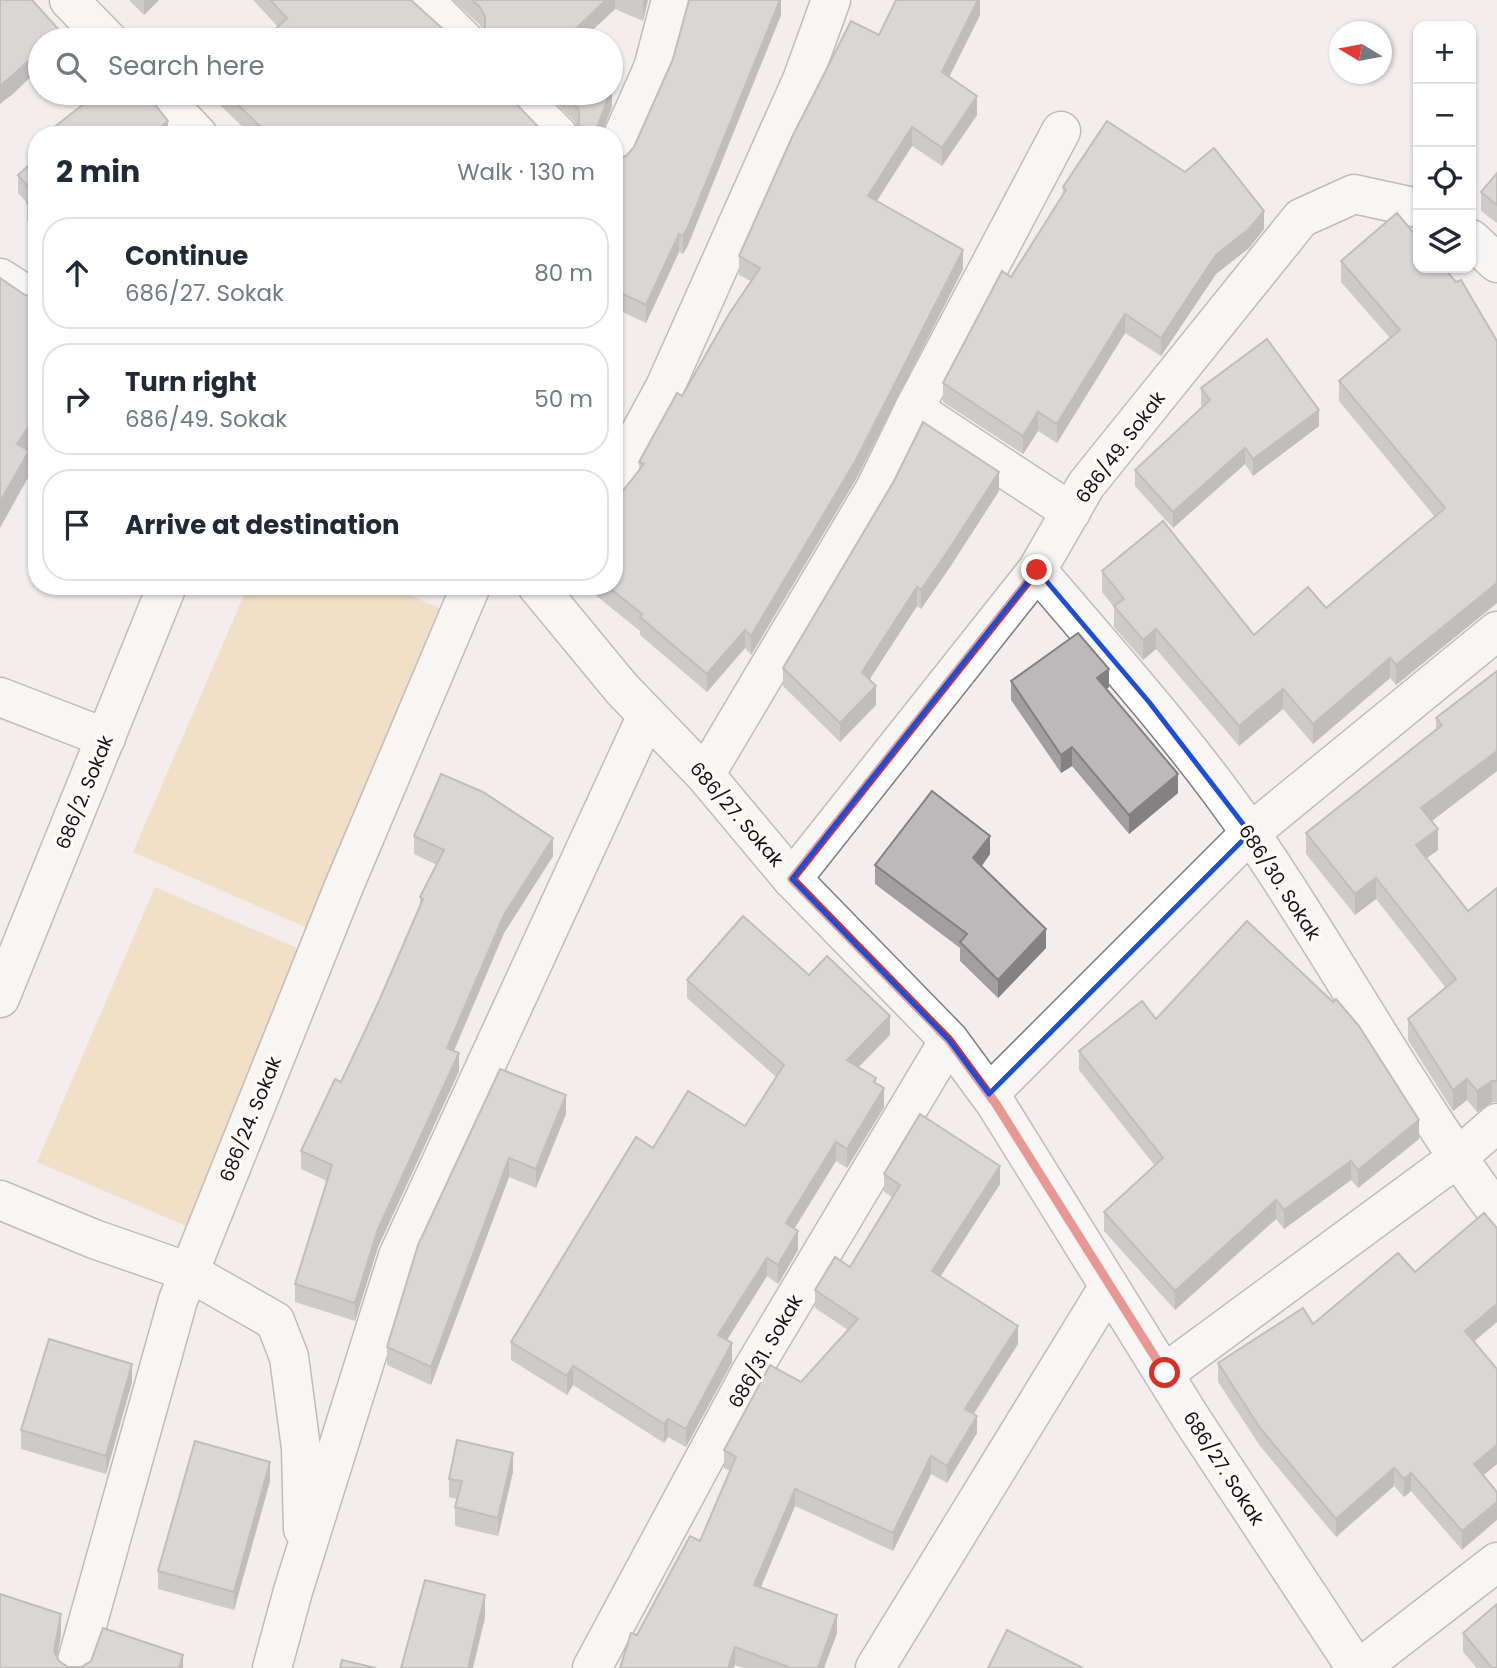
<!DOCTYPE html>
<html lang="en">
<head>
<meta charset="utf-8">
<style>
	:root { --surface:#fff; --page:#f6f6f7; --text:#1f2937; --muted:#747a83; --line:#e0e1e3 }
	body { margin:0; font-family:Poppins,sans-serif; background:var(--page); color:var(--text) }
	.controls { position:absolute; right:21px; top:21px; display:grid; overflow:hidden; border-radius:14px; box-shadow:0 2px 5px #0004 }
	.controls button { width:63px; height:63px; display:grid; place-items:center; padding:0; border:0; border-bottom:2px solid var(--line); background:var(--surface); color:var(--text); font:35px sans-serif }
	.compass { position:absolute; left:1329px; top:21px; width:63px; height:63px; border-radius:50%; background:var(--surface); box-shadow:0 2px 5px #0004; rotate:280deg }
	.stop { position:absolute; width:21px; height:21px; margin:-16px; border:5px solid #d93025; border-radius:50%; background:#fff }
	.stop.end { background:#d93025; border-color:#fff; box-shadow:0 2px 7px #0008 }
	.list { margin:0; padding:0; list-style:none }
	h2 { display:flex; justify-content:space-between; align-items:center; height:91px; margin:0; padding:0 28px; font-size:30px }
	h2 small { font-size:23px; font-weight:400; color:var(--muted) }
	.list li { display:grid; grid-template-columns:46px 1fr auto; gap:21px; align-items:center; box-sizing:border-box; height:112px; margin:0 14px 14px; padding:0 14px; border:2px solid var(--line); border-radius:28px }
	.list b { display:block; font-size:26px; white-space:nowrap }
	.list p { margin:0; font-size:23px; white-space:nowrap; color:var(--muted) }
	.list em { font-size:23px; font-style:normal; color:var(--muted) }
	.icon { flex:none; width:38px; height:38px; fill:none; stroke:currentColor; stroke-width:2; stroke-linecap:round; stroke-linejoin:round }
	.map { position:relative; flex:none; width:1497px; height:1668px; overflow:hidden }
	.search { position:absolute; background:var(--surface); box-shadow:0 2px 5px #0004; left:28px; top:28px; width:595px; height:77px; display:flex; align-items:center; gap:18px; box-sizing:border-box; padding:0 24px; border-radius:38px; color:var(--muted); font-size:26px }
	.panel { position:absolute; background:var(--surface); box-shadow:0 2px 5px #0004; left:28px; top:126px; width:595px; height:469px; border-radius:28px }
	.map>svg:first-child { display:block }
	.green { fill:#ebcf9a }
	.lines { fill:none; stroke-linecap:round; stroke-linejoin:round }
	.minor-casing { stroke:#827d7d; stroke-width:41 }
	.tertiary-casing { stroke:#827d7d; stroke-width:41 }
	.minor { stroke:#fff; stroke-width:38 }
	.tertiary { stroke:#fff; stroke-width:38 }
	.wall { fill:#a39ea0 }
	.shaded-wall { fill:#848182 }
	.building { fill:#bdb8ba; stroke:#848182; stroke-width:2 }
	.route { stroke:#d93025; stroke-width:9 }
	.marked { fill:none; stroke:#1d4ed8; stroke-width:5; stroke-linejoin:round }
	.labels { text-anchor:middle; stroke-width:6; stroke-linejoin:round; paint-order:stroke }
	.street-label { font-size:19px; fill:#131111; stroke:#fffcfb }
</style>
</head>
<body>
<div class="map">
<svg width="1497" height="1668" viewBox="0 0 1497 1668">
	<rect width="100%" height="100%" fill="#f3eeed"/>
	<g class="green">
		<path d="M248,586H388L449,612L312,930L133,852Z"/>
		<path d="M155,887L304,951L186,1226L37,1162Z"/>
	</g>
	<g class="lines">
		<defs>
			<g id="minor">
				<path d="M69,0L108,40"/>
				<path d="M424,0L464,40"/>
				<path d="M158,93L198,135"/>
				<path d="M516,93L558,135"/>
				<path d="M614,156L653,68L671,0"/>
				<path d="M1471,239L1497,263"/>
				<path d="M914,409L1071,512"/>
				<path d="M614,481L665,387L802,80L831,0"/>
				<path d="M1037,570C1110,656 1187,741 1251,834C1336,958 1407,1092 1497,1212"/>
				<path d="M0,697L106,738"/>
				<path d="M705,775L875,489L914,409L1061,131"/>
				<path d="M792,879L1037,570L1086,485L1301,218L1354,194L1418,208"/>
				<path d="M989,1094L1250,833L1497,631"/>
				<path d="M0,1200L94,1239L189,1272L275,1321L289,1357L301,1448L303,1529"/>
				<path d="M1165,1373L1457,1158L1497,1123"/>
				<path d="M75,1668L178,1300L344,886L471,586"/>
				<path d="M272,1668L293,1591L398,1256L647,715"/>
				<path d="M592,1668L751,1372L949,1040"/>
				<path d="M875,1668L1109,1286"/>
				<path d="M1360,1668L1497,1562"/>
			</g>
			<g id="tertiary">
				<path d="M0,278L37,302"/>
				<path d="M537,586L622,689L705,775L792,879L949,1040L996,1104L1191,1418L1356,1668"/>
				<path d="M0,998L167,586"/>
			</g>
		</defs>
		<use href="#minor" class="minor-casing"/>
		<use href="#tertiary" class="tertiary-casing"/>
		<use href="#minor" class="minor"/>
		<use href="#tertiary" class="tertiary"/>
	</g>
	<g class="wall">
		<path d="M129,0H159L144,15Z"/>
		<path d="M253,0H411L278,27Z"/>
		<path d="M453,0H648L643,21L615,9L582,40H474L480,37L483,31L480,25Z"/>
		<path d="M781,0V15L688,245L683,254L679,252L646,323L614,308V159H617L626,156Z"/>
		<path d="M980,0V15L949,77L977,115L942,166L912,146L876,201L963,269L856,479L751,655L745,648L707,692L640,635V631L584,586H614L639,470V462L682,396L751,281L739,275V256L879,35Z"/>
		<path d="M218,93H506L543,132L547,135H251L218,103Z"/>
		<path d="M545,93H611L612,107L601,135H570L573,133L577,126L573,120Z"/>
		<path d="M37,158V234L27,221V203L18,193V175Z"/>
		<path d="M1497,173V223L1481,211V192Z"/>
		<path d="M1063,187L1264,229L1249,248L1216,274L1161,356L1125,333L1057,443L1038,431L1023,454L943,402V383L1063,195Z"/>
		<path d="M1341,261L1497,341V603L1396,685L1390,678L1313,744L1283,709L1239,746L1156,649L1143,660L1114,627V607L1102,592V571L1254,635L1326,608L1435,517L1339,401V381L1390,338L1341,282Z"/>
		<path d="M1201,388L1319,426L1253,476L1245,464L1173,528L1135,486V470L1203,407L1201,405Z"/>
		<path d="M999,491L950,567L921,609L917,606L869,680L876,705L840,742L783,686V668Z"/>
		<path d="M1497,671V771L1432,821L1438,850L1426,858L1468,911L1497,888V1102H1492L1477,1112L1467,1100L1453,1111L1408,1040V1019L1446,988L1376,899L1355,915L1306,854V833L1436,730V718Z"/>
		<path d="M1011,681L1109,687L1106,689L1178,793L1129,834L1072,766L1061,773L1011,700Z"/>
		<path d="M414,836L553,856L504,933L454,1051L459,1071L378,1247L355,1321L295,1302V1284L327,1181L301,1169V1151L341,1082L379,1001L420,906V897L437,865L414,854Z"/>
		<path d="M990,854L982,866L1046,948L998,998L960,961V948L875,884V865Z"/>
		<path d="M809,975L890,1035L858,1067L876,1083L884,1107L847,1168L836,1161L794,1229L798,1250L778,1284L767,1276L727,1340L732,1362L686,1447L668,1437L664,1443L573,1385L567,1395L511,1360V1342L653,1148L745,1126L776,1077L687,998V980Z"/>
		<path d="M1156,1019L1419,1139L1358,1188L1351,1180L1284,1229L1276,1219L1175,1310L1104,1231V1212L1155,1166L1079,1070V1051Z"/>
		<path d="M500,1069L566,1114L536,1188L509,1177L431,1385L387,1365V1347Z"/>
		<path d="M884,1174L1000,1184L941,1276L1018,1344L974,1414L977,1433L947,1483L931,1474L893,1551L795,1506L761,1587L837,1633L824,1668H744L637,1635L700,1541L730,1471L724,1468V1450L801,1382L848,1330L815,1308V1290L850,1267L892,1197L884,1192Z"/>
		<path d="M1497,1228V1322L1474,1341L1497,1369V1464L1483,1475L1462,1550L1411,1491L1404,1497L1394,1486L1336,1537L1260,1446L1218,1382V1363L1313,1324L1415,1272Z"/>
		<path d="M132,1382L106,1474L21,1449V1430Z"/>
		<path d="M513,1472L498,1536L455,1526V1507L457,1499L449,1497V1479Z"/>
		<path d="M270,1481L234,1610L158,1589V1571Z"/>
		<path d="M1463,1633L1497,1668H1477L1463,1652Z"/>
	</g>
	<g class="shaded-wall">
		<path d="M144,0H159L144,15Z"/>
		<path d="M606,0H615V9L582,40H564Z"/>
		<path d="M644,0H648L643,21V2Z"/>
		<path d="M780,0H781V15L688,245L683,254V236Z"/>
		<path d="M978,0H980V15L942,91V72Z"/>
		<path d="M60,31V40H51Z"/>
		<path d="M40,50V68L13,94L0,104V86Z"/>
		<path d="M612,89V107L601,135H594Z"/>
		<path d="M977,96V115L942,166V148Z"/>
		<path d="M168,121V135H151Z"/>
		<path d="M912,127V146L868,215V196Z"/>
		<path d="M1264,211V229L1249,248L1216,274L1161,356V338L1216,255Z"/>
		<path d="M679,234V252L646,323V305Z"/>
		<path d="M963,250V269L856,479L751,655V636Z"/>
		<path d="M1125,314V333L1057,443V424Z"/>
		<path d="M1319,410V426L1253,476V459Z"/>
		<path d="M1038,412V431L1023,454V436Z"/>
		<path d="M37,414V439L29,452V476L0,528V502L17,444Z"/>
		<path d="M1245,448V464L1173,528V512Z"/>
		<path d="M999,472V491L950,567L921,609V590Z"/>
		<path d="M1497,583V603L1396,685V665Z"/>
		<path d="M917,587V606L862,691V672Z"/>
		<path d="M1156,629V649L1143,660V640Z"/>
		<path d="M745,630V648L707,692V674Z"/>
		<path d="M1390,658V678L1313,744V724Z"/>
		<path d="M1109,669V687L1097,697V678Z"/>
		<path d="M876,686V705L840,742V723Z"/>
		<path d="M1283,689V709L1239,746V726Z"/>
		<path d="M1072,747V766L1061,773V755Z"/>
		<path d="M1497,751V771L1421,829V808Z"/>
		<path d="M1178,774V793L1129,834V815Z"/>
		<path d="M1438,829V850L1416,866V845Z"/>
		<path d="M990,836V854L973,877V858Z"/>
		<path d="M553,838V856L504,933L447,1066V1048L504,915Z"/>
		<path d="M1376,878V899L1355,915V894Z"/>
		<path d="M1046,929V948L998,998V980Z"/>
		<path d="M890,1016V1035L847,1079V1060Z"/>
		<path d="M459,1053V1071L378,1247L355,1321V1303L378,1229Z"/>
		<path d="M1467,1079V1100L1453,1111V1090Z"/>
		<path d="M1492,1081V1102L1477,1112V1091Z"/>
		<path d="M884,1088V1107L847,1168V1149Z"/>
		<path d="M566,1095V1114L536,1188V1169Z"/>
		<path d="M1419,1120V1139L1358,1188V1170Z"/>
		<path d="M836,1142V1161L786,1242V1223Z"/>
		<path d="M509,1158V1177L431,1385V1367Z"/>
		<path d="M1351,1161V1180L1284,1229V1210Z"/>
		<path d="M1000,1166V1184L932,1289V1271Z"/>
		<path d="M1276,1200V1219L1175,1310V1291Z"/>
		<path d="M798,1231V1250L778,1284V1265Z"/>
		<path d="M767,1258V1276L718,1354V1335Z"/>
		<path d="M1497,1304V1322L1465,1349V1331Z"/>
		<path d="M1018,1326V1344L965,1426V1409Z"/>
		<path d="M732,1343V1362L686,1447V1429Z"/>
		<path d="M132,1364V1382L106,1474V1456Z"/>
		<path d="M573,1366V1385L567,1395V1376Z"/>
		<path d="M977,1416V1433L947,1483V1466Z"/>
		<path d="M668,1419V1437L664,1443V1424Z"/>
		<path d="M1497,1445V1464L1474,1483V1464Z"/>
		<path d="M513,1453V1472L498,1536V1518Z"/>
		<path d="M931,1456V1474L893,1551V1533Z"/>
		<path d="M270,1462V1481L234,1610V1592Z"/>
		<path d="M1394,1468V1486L1336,1537V1519Z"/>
		<path d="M1411,1473V1491L1404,1497V1479Z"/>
		<path d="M795,1489V1506L754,1603V1585Z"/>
		<path d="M1497,1502V1520L1462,1550V1531Z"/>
		<path d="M485,1595V1618L473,1668H468Z"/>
		<path d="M61,1614V1636L55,1668L54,1651Z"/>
		<path d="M837,1615V1633L824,1668H818Z"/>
		<path d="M735,1647V1664L734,1668H728Z"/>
		<path d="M183,1655V1668H179Z"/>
	</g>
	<g class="building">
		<path d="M0,0H32L60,31L51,40H40V50L13,75L0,86Z"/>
		<path d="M270,0H411L455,40H264L287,18Z"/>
		<path d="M472,0H606L564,40H474L480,37L485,28V17L480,7Z"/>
		<path d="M689,0H780L688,227L683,236L679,234L646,305L614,290V159H617L626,156L634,147L673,59Z"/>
		<path d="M896,0H978L942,72L977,96L942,148L912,127L868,196L963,250L856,460L751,636L745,630L707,674L640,617L642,614L607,586H614V502L644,464L639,462L677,393L682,396L729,314L760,268L739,256L793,135L851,21L879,35Z"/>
		<path d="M98,93H146L168,121L151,135H44Z"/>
		<path d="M226,93H506L543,132L547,135H267L268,134Z"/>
		<path d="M564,93H610L594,135H570L573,133L579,123V111L573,101Z"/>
		<path d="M1107,121L1185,172L1214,148L1264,211L1249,229L1216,255L1161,338L1125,314L1057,424L1038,412L1023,436L943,383L1002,271L1011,277L1066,190L1063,187Z"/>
		<path d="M37,158V216L27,203L36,196L18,175Z"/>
		<path d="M1497,173V205L1481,192Z"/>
		<path d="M1397,213L1418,238V268H1444L1456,282L1461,280L1497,341V583L1396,665L1390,658L1313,724L1283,689L1239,726L1156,629L1143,640L1114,606L1124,599L1102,571L1163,521L1254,635L1308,587L1326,608L1445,508L1339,381L1400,330L1341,261Z"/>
		<path d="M0,278L25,295L37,296V414L17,444L29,451L0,502Z"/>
		<path d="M1267,339L1319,410L1253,459L1245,448L1173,512L1135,470L1210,400L1201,388Z"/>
		<path d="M923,422L999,472L950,548L921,590L917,587L862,672L876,686L840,723L783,668L894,481Z"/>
		<path d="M1078,633L1109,669L1097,678L1178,774L1129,815L1072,747L1061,755L1011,681Z"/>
		<path d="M1497,671V751L1421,808L1438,829L1416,845L1468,911L1497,888V1081H1492L1477,1091L1467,1079L1453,1090L1408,1019L1456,979L1376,878L1355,894L1306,833L1442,725L1436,718Z"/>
		<path d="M441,774L483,792L553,838L504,915L447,1048L459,1053L378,1229L355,1303L295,1284L332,1165L301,1151L335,1079L341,1082L379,1001L423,899L420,897L444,850L414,836Z"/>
		<path d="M932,791L990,836L973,858L1046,929L998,980L960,942L967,934L875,865Z"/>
		<path d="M743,916L809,975L827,956L890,1016L847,1060L876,1078L874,1082L884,1088L847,1149L836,1142L786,1223L798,1231L778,1265L767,1258L718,1335L732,1343L686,1429L668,1419L664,1424L573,1366L567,1376L511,1342L636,1137L653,1148L688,1091L745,1126L784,1065L687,980Z"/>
		<path d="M1247,921L1333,1002L1336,999L1359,1026L1419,1120L1358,1170L1351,1161L1284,1210L1276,1200L1175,1291L1104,1212L1163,1158L1079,1051L1142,1001L1156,1019Z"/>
		<path d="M500,1069L566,1095L536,1169L509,1158L431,1367L387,1347L418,1245Z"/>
		<path d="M920,1114L1000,1166L932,1271L1018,1326L965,1409L977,1416L947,1466L931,1456L893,1533L795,1489L754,1585L837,1615L818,1668H791L735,1647L728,1668H620L631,1633L637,1635L690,1536L700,1541L736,1457L724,1450L770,1365L801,1382L858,1319L815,1290L835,1257L850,1267L900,1185L884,1174Z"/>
		<path d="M1484,1213L1497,1228V1304L1465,1331L1497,1369V1445L1474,1464L1497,1492V1502L1462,1531L1411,1473L1404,1479L1394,1468L1336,1519L1260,1428L1218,1363L1303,1308L1313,1324L1398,1253L1415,1272Z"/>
		<path d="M49,1339L132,1364L106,1456L21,1430Z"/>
		<path d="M457,1440L513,1453L498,1518L455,1507L462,1481L449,1479Z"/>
		<path d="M195,1441L270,1462L234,1592L158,1571Z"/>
		<path d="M425,1580L485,1595L468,1668H401Z"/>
		<path d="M0,1594L61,1614L54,1651L59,1661L68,1667H81L91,1661L103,1628L183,1655L179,1668H0Z"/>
		<path d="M1497,1604V1668H1492L1463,1633Z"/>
		<path d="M1007,1630L1083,1668H988Z"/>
		<path d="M342,1660L376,1668H340Z"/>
	</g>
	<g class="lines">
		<path class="route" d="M1037,570L792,879L949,1040L996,1104L1165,1373"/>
	</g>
	<path d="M0 0H1497V1668H0ZM1037,570L1149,702L1250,833L989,1094L949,1040L792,879Z" fill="#f3eeed" fill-opacity=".55" fill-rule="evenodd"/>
	<path class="marked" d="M1037,570L1149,702L1250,833L989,1094L949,1040L792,879Z"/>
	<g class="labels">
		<g class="street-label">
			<text transform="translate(1120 447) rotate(-53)" y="7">686/49. Sokak</text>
			<text transform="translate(84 792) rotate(-68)" y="7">686/2. Sokak</text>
			<text transform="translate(737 814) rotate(49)" y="7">686/27. Sokak</text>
			<text transform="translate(1280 882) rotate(57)" y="7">686/30. Sokak</text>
			<text transform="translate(250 1119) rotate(-68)" y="7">686/24. Sokak</text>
			<text transform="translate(765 1351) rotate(-60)" y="7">686/31. Sokak</text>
			<text transform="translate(1224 1468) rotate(57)" y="7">686/27. Sokak</text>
		</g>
	</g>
</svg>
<div class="controls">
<button>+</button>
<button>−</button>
<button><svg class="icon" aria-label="locate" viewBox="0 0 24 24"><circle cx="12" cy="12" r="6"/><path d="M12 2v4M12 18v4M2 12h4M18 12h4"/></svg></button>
<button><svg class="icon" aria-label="layers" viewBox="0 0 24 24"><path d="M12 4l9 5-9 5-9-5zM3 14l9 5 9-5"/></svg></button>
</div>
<svg class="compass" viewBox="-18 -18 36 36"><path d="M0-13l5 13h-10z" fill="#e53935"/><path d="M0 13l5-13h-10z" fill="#747a83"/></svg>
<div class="stop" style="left:1165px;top:1373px"></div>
<div class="stop end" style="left:1037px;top:570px"></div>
<div class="search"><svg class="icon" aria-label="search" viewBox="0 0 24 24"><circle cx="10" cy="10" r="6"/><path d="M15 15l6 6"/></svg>Search here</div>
<section class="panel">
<h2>2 min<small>Walk · 130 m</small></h2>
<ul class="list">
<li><svg class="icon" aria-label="ahead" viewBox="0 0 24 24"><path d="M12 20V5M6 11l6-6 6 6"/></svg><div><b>Continue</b><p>686/27. Sokak</p></div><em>80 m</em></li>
<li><svg class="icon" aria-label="right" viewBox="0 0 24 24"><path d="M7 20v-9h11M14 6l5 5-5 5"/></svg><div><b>Turn right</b><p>686/49. Sokak</p></div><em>50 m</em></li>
<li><svg class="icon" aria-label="arrive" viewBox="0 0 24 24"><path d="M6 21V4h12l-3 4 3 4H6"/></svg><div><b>Arrive at destination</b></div></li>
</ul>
</section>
</div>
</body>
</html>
